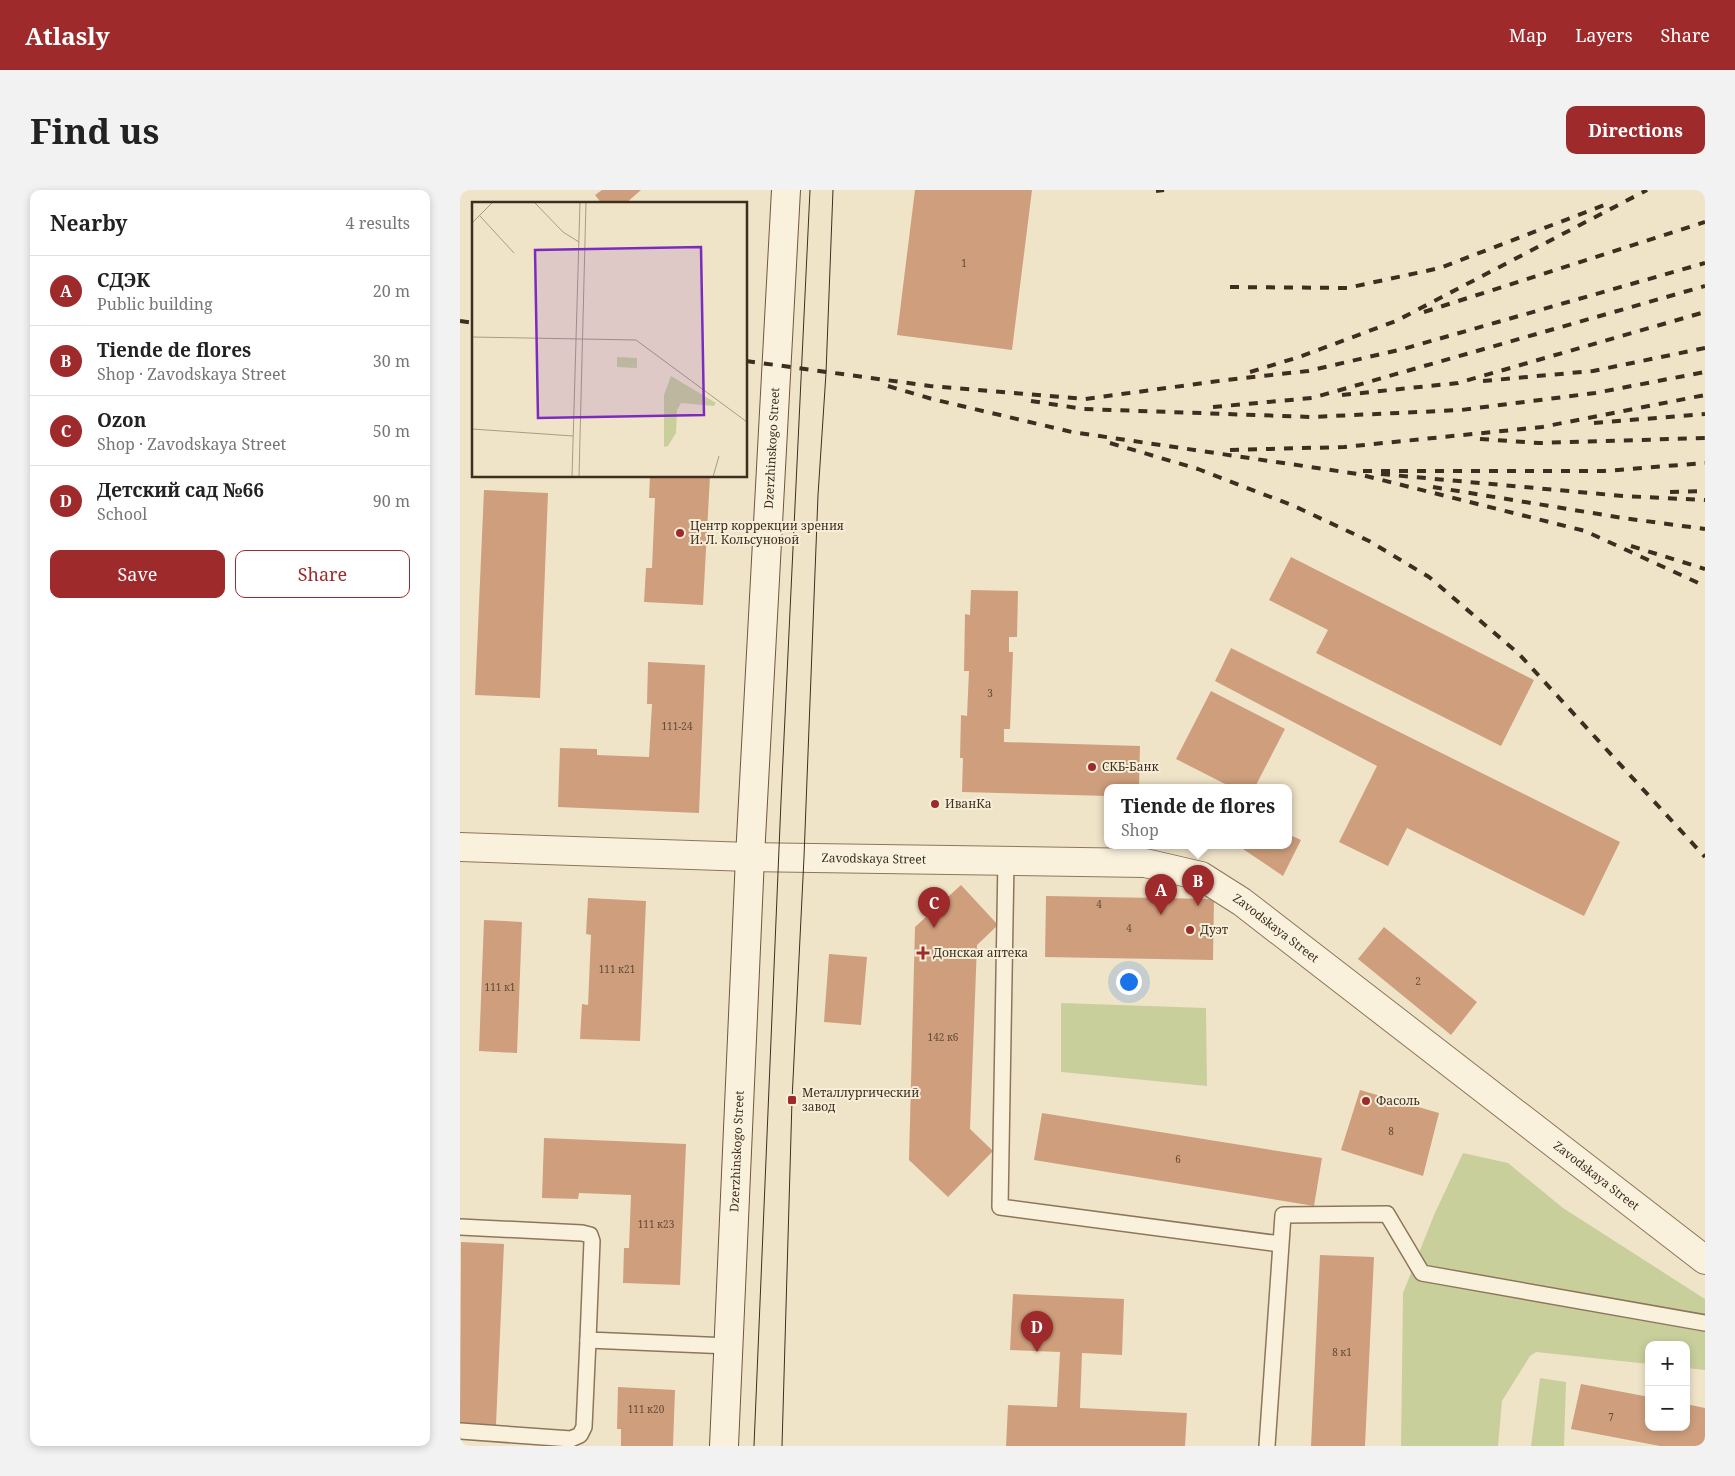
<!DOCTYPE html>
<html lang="en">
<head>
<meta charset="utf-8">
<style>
	:root { --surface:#fff; --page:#f2f2f2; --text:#222; --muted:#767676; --line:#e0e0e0; --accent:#9e2a2b }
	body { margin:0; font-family:"Noto Serif",serif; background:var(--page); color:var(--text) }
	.controls { position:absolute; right:15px; bottom:15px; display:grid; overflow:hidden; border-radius:10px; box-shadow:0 2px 8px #0003 }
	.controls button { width:45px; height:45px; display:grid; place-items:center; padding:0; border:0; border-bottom:1px solid var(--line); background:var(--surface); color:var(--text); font:25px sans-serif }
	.you { position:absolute; left:668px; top:791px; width:18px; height:18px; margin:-12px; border:4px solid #fff; border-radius:50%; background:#1a73e8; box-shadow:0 0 0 8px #1a73e833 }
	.badge { display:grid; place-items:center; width:32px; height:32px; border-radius:50%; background:var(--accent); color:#fff; font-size:16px; font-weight:700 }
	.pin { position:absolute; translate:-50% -41px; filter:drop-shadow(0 1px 2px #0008) }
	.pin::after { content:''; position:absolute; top:26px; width:18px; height:15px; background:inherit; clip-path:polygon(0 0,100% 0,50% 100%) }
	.popup { position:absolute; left:644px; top:594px; width:188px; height:65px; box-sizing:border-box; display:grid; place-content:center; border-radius:10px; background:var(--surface); filter:drop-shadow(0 1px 4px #0005); font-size:16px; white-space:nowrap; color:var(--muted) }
	.popup b { font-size:19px; color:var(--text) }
	.popup::after { content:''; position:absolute; left:50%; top:100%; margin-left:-10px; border:10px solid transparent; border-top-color:var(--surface) }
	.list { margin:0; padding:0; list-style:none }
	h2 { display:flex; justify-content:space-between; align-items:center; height:65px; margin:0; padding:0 20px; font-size:21px }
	h2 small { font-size:16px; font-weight:400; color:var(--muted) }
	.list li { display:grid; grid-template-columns:32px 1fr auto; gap:15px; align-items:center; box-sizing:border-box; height:70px; padding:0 20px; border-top:1px solid var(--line) }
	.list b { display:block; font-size:19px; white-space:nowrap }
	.list p { margin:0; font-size:16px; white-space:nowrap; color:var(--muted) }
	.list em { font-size:16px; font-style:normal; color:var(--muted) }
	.actions { display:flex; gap:10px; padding:15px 20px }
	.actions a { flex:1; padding:11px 0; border:1px solid var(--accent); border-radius:10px; text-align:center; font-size:18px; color:var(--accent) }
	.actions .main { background:var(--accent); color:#fff }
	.map { position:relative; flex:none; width:1245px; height:1256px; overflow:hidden; border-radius:10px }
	header { display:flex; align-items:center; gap:30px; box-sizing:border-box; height:70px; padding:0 25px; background:var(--accent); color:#fff }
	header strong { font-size:24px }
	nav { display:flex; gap:28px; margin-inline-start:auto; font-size:18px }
	.intro { display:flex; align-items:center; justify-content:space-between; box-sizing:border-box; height:120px; padding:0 30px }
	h1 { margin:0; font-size:35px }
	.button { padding:12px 22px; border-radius:10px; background:var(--accent); color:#fff; font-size:18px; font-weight:700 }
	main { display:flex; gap:30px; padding:0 30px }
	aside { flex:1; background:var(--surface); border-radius:10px; box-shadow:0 2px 8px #0003 }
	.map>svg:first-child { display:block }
	.green { fill:#c9cf9b }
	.building { fill:#cf9f7d }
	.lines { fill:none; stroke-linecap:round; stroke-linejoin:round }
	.service-casing { stroke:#8d765c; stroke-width:18 }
	.minor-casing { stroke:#8d765c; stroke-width:30 }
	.secondary-casing { stroke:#6f573f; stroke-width:30 }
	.service { stroke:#faf1dc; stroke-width:15 }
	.minor { stroke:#faf1dc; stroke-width:28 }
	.secondary { stroke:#faf1dc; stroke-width:28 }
	.tram { stroke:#3d2e20; stroke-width:1 }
	.rail { stroke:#3d2e20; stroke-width:4; stroke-dasharray:9 9; stroke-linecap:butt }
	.poi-dot { fill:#9e2a2b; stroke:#f7eed8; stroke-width:2 }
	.labels { text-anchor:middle; stroke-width:4; stroke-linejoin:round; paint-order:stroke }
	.number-label { font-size:10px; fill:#624a37 }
	.street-label { font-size:12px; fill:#3d2e20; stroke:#f7eed8 }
	.poi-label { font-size:12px; fill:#3d2e20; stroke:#f7eed8; text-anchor:start }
	.inset-road { fill:none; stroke:#a89b85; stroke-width:1 }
	.view { fill:#7b2cbf; fill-opacity:0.15; stroke:#7b2cbf; stroke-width:2.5 }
	.inset-edge { fill:none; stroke:#3d2e20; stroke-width:2.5 }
</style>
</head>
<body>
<header>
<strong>Atlasly</strong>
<nav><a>Map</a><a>Layers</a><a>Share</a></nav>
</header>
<div class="intro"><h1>Find us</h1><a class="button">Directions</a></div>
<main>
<aside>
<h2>Nearby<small>4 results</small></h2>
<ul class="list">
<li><span class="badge">A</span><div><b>СДЭК</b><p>Public building</p></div><em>20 m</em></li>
<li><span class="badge">B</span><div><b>Tiende de flores</b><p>Shop · Zavodskaya Street</p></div><em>30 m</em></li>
<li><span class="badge">C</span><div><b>Ozon</b><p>Shop · Zavodskaya Street</p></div><em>50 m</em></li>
<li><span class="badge">D</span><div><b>Детский сад №66</b><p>School</p></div><em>90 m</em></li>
</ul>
<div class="actions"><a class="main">Save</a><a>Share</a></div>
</aside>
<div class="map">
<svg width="1245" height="1256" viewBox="0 0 1245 1256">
	<rect width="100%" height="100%" fill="#f0e4c8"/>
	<g class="green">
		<path d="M601,813L746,818L747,896L601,882Z"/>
		<path d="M1003,963L1048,973L1103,1018L1245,1109V1180L1226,1178V1155H1189V1174L1076,1162L1070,1166L1042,1211L1038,1256H941L943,1103L974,1025Z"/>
		<path d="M1080,1188L1106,1192L1104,1256H1071Z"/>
	</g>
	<g class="building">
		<path d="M142,0H181L165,14H142L135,5Z"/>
		<path d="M455,0H572L552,160L437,145Z"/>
		<path d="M190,286H250L243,415L184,412L186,378H192L195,308H189Z"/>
		<path d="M24,300L88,303L80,508L15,505Z"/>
		<path d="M831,367L1074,490L1041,556L856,463L868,440L809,410Z"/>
		<path d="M511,400L558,401L557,447H549V462H553L550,539H544V552L680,556L679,597H648V606L502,602L503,568H500L501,525L507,526L509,481H504L505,424L510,425Z"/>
		<path d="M771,458L1160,652L1124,726L947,638L928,676L879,652L917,576L755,491Z"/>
		<path d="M188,472L245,475L239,623L98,617L100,558L137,559V565L189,567L192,514H187Z"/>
		<path d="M751,501L825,539L795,597H771L716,569Z"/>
		<path d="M828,644L841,650L823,686L777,655H828Z"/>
		<path d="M501,695L538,735L517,755L510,939L533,961L488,1007L449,970L455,737Z"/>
		<path d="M586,706L754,709L753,770L585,767Z"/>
		<path d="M128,708L186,711L180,851L120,849L122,814L128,815L131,745L126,744Z"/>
		<path d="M24,730L62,732L57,863L19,861Z"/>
		<path d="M924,737L1017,812L991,845L898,769Z"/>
		<path d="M369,764L407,767L401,835L364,832Z"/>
		<path d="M900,900L979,923L963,986L881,960Z"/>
		<path d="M582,923L862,968L854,1016L574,970Z"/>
		<path d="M84,948L226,954L220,1095L163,1093L164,1058H169L171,1005L119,1003L118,1009L82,1008Z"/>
		<path d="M1,1052L44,1054L36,1235L0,1234Z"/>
		<path d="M860,1065L914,1067L905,1256H851Z"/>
		<path d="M553,1104L664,1109L662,1165L622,1163L620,1218L727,1223L725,1256H546L548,1215L597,1217L600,1162L550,1160Z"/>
		<path d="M1121,1194L1189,1207V1237H1226V1214L1245,1218V1256H1200L1111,1239Z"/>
		<path d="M158,1197L215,1200L213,1256H161V1239H157Z"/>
	</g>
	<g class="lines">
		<defs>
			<g id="service">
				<path d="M546,670L540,1017L820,1054"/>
				<path d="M0,1037L122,1043L130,1045L132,1051L128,1150L269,1156"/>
				<path d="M0,1241L111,1249L120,1245L124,1237L128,1150"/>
				<path d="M807,1256L823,1025L927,1024L962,1083L1245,1133"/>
			</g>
			<g id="minor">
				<path id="s1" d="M0,657L290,667L685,673L741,686L782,712L1245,1070"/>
			</g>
			<g id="secondary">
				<path id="s2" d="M264,1256L290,667L326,0"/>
			</g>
		</defs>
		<use href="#service" class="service-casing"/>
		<use href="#minor" class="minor-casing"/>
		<use href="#secondary" class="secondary-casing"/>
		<use href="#service" class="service"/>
		<use href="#minor" class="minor"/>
		<use href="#secondary" class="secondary"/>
		<g class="tram">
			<path d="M294,1256L321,611L350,0"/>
			<path d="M322,1256L332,910L344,667L358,305L366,183L373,0"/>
		</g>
		<g class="rail">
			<path d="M696,1L704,0"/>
			<path d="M770,97L887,98L980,78L1147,14"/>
			<path d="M964,122L1245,32"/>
			<path d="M0,131L14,133"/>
			<path d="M286,171L470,196L625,209L766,190L848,181L943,159L1245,73"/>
			<path d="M790,182L839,167L936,131L1187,0"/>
			<path d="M1023,191L1133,181L1245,158"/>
			<path d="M428,196L472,209L612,242L898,284L1125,341L1245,396"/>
			<path d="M882,205L998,193L1245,122"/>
			<path d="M571,211L624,219L852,227L1001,220L1135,203L1245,182"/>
			<path d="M753,217L852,208L1245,96"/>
			<path d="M1134,233L1245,224"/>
			<path d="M1020,249L1079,253L1245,248"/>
			<path d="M650,253L738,279L834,316L909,351L969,387L1059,464L1245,667"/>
			<path d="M770,260L884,257L1082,237L1245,205"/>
			<path d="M903,281H1144L1245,273"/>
			<path d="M921,284L1163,306L1245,310"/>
			<path d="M973,297L1163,328L1245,339"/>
			<path d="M1210,302L1245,301"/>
			<path d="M1171,356L1245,379"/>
		</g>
	</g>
	<g class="poi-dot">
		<circle cx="220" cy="343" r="5"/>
		<circle cx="632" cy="577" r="5"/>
		<circle cx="475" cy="614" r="5"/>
		<circle cx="730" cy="740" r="5"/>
		<path d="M460.5 755.5h5v5h5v5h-5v5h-5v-5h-5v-5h5z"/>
		<rect x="327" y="905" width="10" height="10" rx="2.5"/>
		<circle cx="906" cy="911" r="5"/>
	</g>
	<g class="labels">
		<g class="number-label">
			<text x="504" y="77">1</text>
			<text x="530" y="507">3</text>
			<text x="217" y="540">111-24</text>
			<text x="639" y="718">4</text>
			<text x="669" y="742">4</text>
			<text x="157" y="783">111 к21</text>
			<text x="958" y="795">2</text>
			<text x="40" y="801">111 к1</text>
			<text x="483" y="851">142 к6</text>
			<text x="931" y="945">8</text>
			<text x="718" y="973">6</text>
			<text x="196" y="1038">111 к23</text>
			<text x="882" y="1166">8 к1</text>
			<text x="186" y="1223">111 к20</text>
			<text x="1151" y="1231">7</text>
		</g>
		<g class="street-label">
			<text dy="4" stroke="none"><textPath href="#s2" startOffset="999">Dzerzhinskogo Street</textPath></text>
			<text dy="4" stroke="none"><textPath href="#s1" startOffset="414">Zavodskaya Street</textPath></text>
			<text dy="4" stroke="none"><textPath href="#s1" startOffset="834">Zavodskaya Street</textPath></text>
			<text dy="4" stroke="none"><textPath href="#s2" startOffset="295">Dzerzhinskogo Street</textPath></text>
			<text dy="4" stroke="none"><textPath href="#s1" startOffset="1239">Zavodskaya Street</textPath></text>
		</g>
		<g class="poi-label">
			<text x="230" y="340">Центр коррекции зрения<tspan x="230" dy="14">И. Л. Кольсуновой</tspan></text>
			<text x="642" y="581">СКБ-Банк</text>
			<text x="485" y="618">ИванКа</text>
			<text x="740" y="744">Дуэт</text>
			<text x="473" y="767">Донская аптека</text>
			<text x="342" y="907">Металлургический<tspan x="342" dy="14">завод</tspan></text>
			<text x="916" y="915">Фасоль</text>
		</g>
	</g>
	<g transform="translate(12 12)">
		<rect width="275" height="275" fill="#f0e4c8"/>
		<path d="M145,155L165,156V166L145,165ZM199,174L244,201L242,204L209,201L205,208L204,231L196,244L192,245V193Z" fill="#c9cf9b"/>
		<path class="inset-road" d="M62,0L91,30L107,40M8,14L42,51M0,21L21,0M0,135L164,138L275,220M0,227L101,234M100,275L108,0M107,275L114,0M241,275L247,254"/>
		<path class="view" d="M229,45L232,213L66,216L63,48Z"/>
		<rect width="275" height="275" class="inset-edge"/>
	</g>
</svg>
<div class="controls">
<button>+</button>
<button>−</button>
</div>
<div class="you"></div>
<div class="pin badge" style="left:701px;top:725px">A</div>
<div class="pin badge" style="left:738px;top:716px">B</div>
<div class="popup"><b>Tiende de flores</b>Shop</div>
<div class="pin badge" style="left:474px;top:738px">C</div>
<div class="pin badge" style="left:577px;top:1162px">D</div>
</div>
</main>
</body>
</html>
